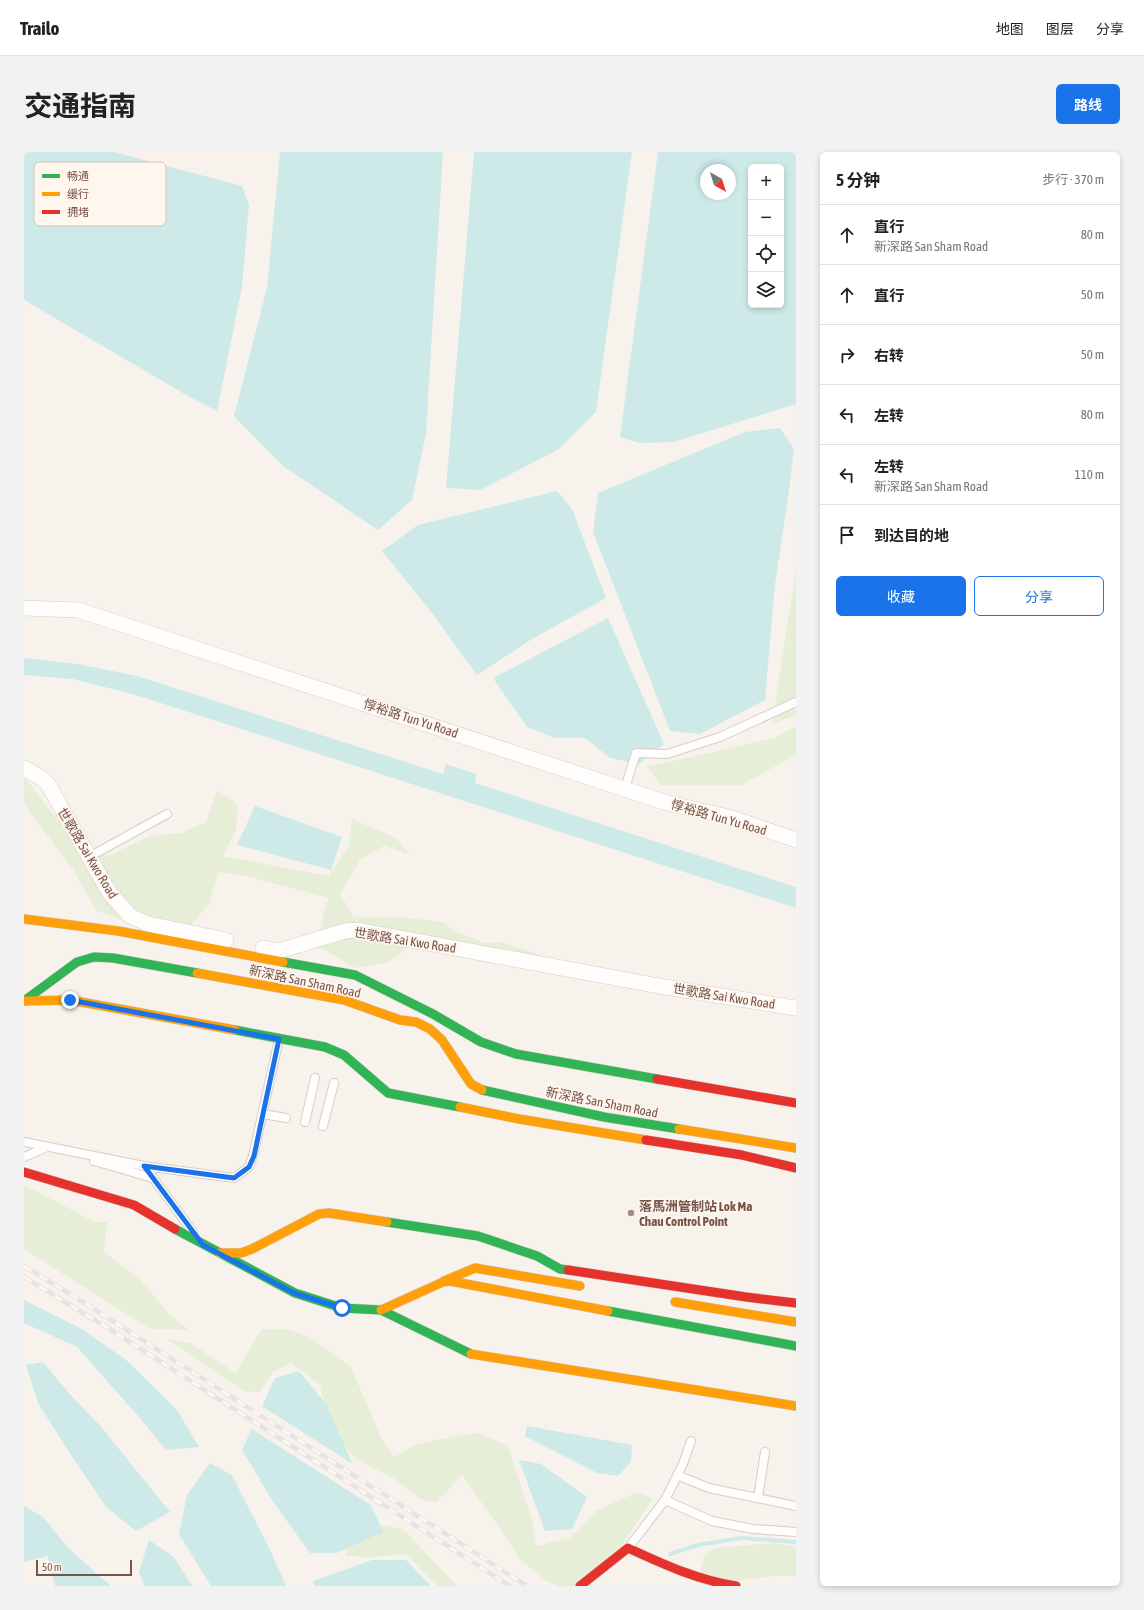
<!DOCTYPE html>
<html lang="zh">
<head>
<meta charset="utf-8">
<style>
	:root { --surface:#fff; --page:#f2f2f2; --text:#222; --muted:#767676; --line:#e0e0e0; --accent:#1a73e8 }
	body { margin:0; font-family:"Asap Condensed","Noto Sans SC",sans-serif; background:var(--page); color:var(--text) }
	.controls { position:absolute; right:12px; top:12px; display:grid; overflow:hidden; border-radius:6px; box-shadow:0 2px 6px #0003 }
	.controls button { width:36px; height:36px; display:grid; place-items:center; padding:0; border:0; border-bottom:1px solid var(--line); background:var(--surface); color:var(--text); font:20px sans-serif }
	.compass { position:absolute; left:676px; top:12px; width:36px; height:36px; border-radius:50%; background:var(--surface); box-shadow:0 2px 6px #0003; rotate:141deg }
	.scale { position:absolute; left:12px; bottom:10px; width:96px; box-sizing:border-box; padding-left:4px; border:2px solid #77544a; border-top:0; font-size:11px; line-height:14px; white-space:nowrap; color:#77544a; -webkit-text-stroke:3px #fff6ee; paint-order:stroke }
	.stop { position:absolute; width:12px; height:12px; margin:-9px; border:3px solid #1a73e8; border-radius:50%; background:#fff }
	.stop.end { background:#1a73e8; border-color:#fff; box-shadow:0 1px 4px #0008 }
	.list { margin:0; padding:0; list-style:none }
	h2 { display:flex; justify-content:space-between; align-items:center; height:52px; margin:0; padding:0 16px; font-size:17px }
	h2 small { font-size:13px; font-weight:400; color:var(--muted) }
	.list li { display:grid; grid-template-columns:26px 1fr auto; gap:12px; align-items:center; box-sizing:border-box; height:60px; padding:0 16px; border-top:1px solid var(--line) }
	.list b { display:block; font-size:15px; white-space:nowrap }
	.list p { margin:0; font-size:13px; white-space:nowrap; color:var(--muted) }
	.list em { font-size:13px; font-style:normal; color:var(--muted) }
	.actions { display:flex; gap:8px; padding:12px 16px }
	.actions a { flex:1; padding:9px 0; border:1px solid var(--accent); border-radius:6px; text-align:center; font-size:14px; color:var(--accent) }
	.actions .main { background:var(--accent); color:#fff }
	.icon { flex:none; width:22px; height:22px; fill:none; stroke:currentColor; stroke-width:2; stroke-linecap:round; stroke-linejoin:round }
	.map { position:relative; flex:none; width:772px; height:1434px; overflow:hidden; border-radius:6px }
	header { display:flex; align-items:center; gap:24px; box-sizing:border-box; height:56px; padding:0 20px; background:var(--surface); border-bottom:1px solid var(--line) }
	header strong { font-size:19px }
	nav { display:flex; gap:22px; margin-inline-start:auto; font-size:14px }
	.intro { display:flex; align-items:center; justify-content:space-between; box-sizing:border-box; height:96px; padding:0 24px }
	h1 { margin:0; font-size:28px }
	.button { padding:10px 18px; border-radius:6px; background:var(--accent); color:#fff; font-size:14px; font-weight:700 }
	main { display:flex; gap:24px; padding:0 24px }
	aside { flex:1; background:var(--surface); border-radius:6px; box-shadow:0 2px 6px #0003 }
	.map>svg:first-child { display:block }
	.green { fill:#e7eed7 }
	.water { fill:#cdeae8; fill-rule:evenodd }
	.pier { fill:#f8f2ec }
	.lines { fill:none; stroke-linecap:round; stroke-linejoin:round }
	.stream { stroke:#cdeae8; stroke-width:4 }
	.lane-casing { stroke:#d6cdc8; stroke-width:10 }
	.street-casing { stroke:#d6cdc8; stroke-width:16 }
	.fast-casing { stroke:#d7cdc8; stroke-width:10 }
	.slow-casing { stroke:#d7cdc8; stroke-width:10 }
	.jam-casing { stroke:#d7cdc8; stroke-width:10 }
	.lane { stroke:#fefdfc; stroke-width:8 }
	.street { stroke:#fefdfc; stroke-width:15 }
	.fast { stroke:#30b455; stroke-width:9 }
	.slow { stroke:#ff9f0a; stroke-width:9 }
	.jam { stroke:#e5322d; stroke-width:9 }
	.rail-casing { stroke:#e4e3e5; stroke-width:4.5 }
	.rail { stroke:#fff6ee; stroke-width:3; stroke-dasharray:9; stroke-linecap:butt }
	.route { stroke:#1a73e8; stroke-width:5 }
	.poi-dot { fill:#a48b83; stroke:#fff6ee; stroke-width:1.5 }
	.labels { text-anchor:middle; stroke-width:3.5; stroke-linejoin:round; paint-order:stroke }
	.street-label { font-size:13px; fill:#77544a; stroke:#fff6ee }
	.poi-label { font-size:13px; font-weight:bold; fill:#77544a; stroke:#fff6ee; text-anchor:start }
	.key { fill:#fff6ee; stroke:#d6c5bd; stroke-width:1 }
	.key-label { font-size:11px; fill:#77544a }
</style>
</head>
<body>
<header>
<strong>Trailo</strong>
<nav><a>地图</a><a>图层</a><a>分享</a></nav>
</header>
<div class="intro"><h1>交通指南</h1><a class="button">路线</a></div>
<main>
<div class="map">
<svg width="772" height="1434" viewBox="0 0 772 1434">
	<rect width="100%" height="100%" fill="#f8f2ec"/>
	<g class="green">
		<path d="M772,417V563L748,572Z"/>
		<path d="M772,574V603L717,633H637L623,615L750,586Z"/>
		<path d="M0,626L2,627L55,696L84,704L125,684L157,681L182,670L193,638L214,653L212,677L199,704L304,724L325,694L328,667L372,686L385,702L360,694L336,708L316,742L330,765H375L420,770L430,779L461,791L477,790L512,801V815L388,791L365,810L331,816L294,794L300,759L305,746L223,724L194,720L185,752L166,774L128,765L108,771L73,759L50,719L0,652Z"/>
		<path d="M0,1033L71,1070H83L80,1100L115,1127L146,1163L165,1178L126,1177L0,1097Z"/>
		<path d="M238,1177H263L285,1185L327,1215L358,1288L370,1305L390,1293L431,1284L455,1281L484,1294L508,1368L512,1394L546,1386L572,1359L613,1340L629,1347L576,1424L561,1434H533L518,1426L495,1406L479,1381L438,1323L412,1351L397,1347L371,1327L335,1309L308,1284L296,1233L267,1211L249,1220L235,1240L220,1239L143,1187L166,1191L212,1221Z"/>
		<path d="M348,1371L379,1377L433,1434H413L382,1402L347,1405L321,1404L330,1382Z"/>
		<path d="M750,1391L772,1395V1424H752L708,1429L676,1420L681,1403L692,1396Z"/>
	</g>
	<g class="water">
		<path d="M0,0H90L218,34L225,53L218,135L193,259L164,244L0,148Z"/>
		<path d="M256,0H419L402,281L388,348L354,378L259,314L210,264L243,136Z"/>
		<path d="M450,0H608L572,260L535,297L456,338L422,336Z"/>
		<path d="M634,0H772V252L650,290L615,291L596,285ZM727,15H757V153H727ZM682,18H706V42H682Z"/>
		<path d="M756,276L770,297L765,339L751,432L741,548L676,582L646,579L569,380L574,341L721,280Z"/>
		<path d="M533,339L548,357L582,446L508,487L453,523L405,457L358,399L394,373Z"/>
		<path d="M584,466L640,592L615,612L586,606L561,586H531L503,575L469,526Z"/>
		<path d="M0,506L54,512L113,524L419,622L422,612L452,622L451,631L772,735V756L112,543L49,527L0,523Z"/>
		<path d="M231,654L318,685L307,718L213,693Z"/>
		<path d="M0,1148L58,1177L102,1208L153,1258L175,1295L142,1298L115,1265L53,1195L0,1171Z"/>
		<path d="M19,1210L43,1239L78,1276L146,1360L112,1379L83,1356L45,1300L14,1251L2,1213Z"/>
		<path d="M275,1219L302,1252L359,1380L313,1401H286L248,1348L218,1298L251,1226Z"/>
		<path d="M503,1274L608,1293L607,1310L594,1324L573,1321L501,1284Z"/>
		<path d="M495,1308L517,1312L563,1345L548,1377L521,1379Z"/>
		<path d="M186,1311L208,1323L247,1400L262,1434H187L155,1382L163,1343Z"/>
		<path d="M0,1354L19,1365L44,1396L87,1434H31L24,1404L0,1410Z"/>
		<path d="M125,1388L150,1405L168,1434H121L115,1420Z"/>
		<path d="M348,1408H382L407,1434H290L289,1429Z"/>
	</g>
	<path class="pier" d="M236,1253L332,1314L350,1355L226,1276Z"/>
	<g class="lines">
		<path class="stream" d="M646,1402L674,1393L717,1386L772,1390"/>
		<defs>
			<g id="lane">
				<path d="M601,636L612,601L643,602L696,585L772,550"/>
				<path d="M65,705L143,662"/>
				<path d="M239,962L262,966"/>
				<path d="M281,970L291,926"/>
				<path d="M299,974L310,931"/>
				<path d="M0,990L120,1014L210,1026L225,1015L229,1004L255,887"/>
				<path d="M0,1005L23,995"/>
				<path d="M70,1009L129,1026"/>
				<path d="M126,1022L169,1080"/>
				<path d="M653,1323L685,1336L772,1354"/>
				<path d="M734,1346L741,1300"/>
				<path d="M641,1348L688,1369L729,1377L772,1380"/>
				<path d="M605,1395L641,1348L659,1312L667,1289"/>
			</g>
			<g id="street">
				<path d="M0,456L54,458L640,650L708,666L772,688"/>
				<path d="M0,616L19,627L25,634L85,740L106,764L124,772L202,788"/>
				<path d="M239,796L255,799L321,779L333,778L635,834L772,856"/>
			</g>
			<g id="fast">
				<path d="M259,810L331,823L409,862L457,890L492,902L633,927"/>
				<path d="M0,849L53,810L70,805L89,806L173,821"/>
				<path d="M211,878L301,895L320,903L364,941L436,955"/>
				<path d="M458,938L580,965L655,977"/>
				<path d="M363,1070L454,1084L513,1104L536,1117L544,1118"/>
				<path d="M151,1077L271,1141L318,1156L357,1158L447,1202"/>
				<path d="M584,1159L772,1194"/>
			</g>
			<g id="slow">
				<path d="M0,767L94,779L259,810"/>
				<path d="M173,821L320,848L376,868L392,870L406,877L418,888L447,932L458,938"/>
				<path d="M0,849L46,848L211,878"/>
				<path d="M436,955L495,967L622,988"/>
				<path d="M655,977L772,996"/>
				<path d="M196,1101H217L228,1097L295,1062L305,1061L363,1070"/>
				<path d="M420,1129L451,1116L556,1134"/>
				<path d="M651,1150L772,1170"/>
				<path d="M357,1158L419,1130L426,1129L584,1159"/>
				<path d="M447,1202L772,1254"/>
			</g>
			<g id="jam">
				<path d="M633,927L772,951"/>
				<path d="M622,988L718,1003L772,1016"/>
				<path d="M0,1020L110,1053L151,1077"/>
				<path d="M544,1118L722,1145L772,1151"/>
				<path d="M556,1434L604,1396C639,1412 673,1428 712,1434"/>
			</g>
		</defs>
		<use href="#lane" class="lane-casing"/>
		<use href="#street" class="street-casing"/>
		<use href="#fast" class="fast-casing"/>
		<use href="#slow" class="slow-casing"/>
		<use href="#jam" class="jam-casing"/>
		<use href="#lane" class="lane"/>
		<use href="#street" class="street"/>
		<use href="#fast" class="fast"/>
		<use href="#slow" class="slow"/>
		<use href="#jam" class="jam"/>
		<defs>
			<g id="rail">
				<path d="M0,1114L59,1150L503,1434"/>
				<path d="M0,1125L84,1176L486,1434"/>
			</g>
		</defs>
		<use href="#rail" class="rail-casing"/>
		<use href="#rail" class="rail"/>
	</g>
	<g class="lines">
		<path class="route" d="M46,848L255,887L230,1004L225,1015L210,1026L120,1014L179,1093L270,1141L318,1156"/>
	</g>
	<circle class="poi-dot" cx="607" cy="1061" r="4"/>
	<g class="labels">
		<g class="street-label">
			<text transform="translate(387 566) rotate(18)" y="5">惇裕路 Tun Yu Road</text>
			<text transform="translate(695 665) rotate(16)" y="5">惇裕路 Tun Yu Road</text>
			<text transform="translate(64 701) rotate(59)" y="5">世歌路 Sai Kwo Road</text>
			<text transform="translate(381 788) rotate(9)" y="5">世歌路 Sai Kwo Road</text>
			<text transform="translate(281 829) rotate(12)" y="5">新深路 San Sham Road</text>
			<text transform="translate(700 844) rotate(9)" y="5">世歌路 Sai Kwo Road</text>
			<text transform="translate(578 950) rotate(11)" y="5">新深路 San Sham Road</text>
		</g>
		<g class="poi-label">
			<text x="615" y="1059">落馬洲管制站 Lok Ma<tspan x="615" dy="15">Chau Control Point</tspan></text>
		</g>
	</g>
	<rect x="10" y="10" width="132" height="64" rx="6" class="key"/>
	<rect x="18" y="22" width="18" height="4" fill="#30b455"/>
	<rect x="18" y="40" width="18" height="4" fill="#ff9f0a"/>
	<rect x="18" y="58" width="18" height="4" fill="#e5322d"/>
	<g class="key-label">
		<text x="43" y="28">畅通</text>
		<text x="43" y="46">缓行</text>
		<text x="43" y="64">拥堵</text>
	</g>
</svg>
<div class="controls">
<button>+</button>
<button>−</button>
<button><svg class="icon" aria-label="locate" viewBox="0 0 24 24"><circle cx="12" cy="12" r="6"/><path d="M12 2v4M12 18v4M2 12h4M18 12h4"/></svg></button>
<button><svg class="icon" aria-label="layers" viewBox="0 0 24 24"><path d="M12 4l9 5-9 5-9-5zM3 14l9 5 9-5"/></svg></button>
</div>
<svg class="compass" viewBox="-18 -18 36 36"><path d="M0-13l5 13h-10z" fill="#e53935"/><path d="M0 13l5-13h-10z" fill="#767676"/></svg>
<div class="scale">50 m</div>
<div class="stop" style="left:318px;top:1156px"></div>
<div class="stop end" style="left:46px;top:848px"></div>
</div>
<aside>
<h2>5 分钟<small>步行 · 370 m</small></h2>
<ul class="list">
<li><svg class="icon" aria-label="ahead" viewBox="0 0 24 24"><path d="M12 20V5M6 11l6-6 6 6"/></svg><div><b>直行</b><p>新深路 San Sham Road</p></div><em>80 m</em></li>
<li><svg class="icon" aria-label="ahead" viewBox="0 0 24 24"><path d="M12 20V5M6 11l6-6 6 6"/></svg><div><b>直行</b></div><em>50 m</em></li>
<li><svg class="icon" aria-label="right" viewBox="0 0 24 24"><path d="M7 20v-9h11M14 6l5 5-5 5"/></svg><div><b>右转</b></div><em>50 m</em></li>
<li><svg class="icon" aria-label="left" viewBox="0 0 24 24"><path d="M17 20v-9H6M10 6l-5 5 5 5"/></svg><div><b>左转</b></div><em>80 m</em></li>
<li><svg class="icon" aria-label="left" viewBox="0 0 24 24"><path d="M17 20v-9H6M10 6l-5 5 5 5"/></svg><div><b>左转</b><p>新深路 San Sham Road</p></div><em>110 m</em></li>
<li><svg class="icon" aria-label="arrive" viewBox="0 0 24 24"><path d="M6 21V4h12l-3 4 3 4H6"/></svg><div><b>到达目的地</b></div></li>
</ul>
<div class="actions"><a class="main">收藏</a><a>分享</a></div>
</aside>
</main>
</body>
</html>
